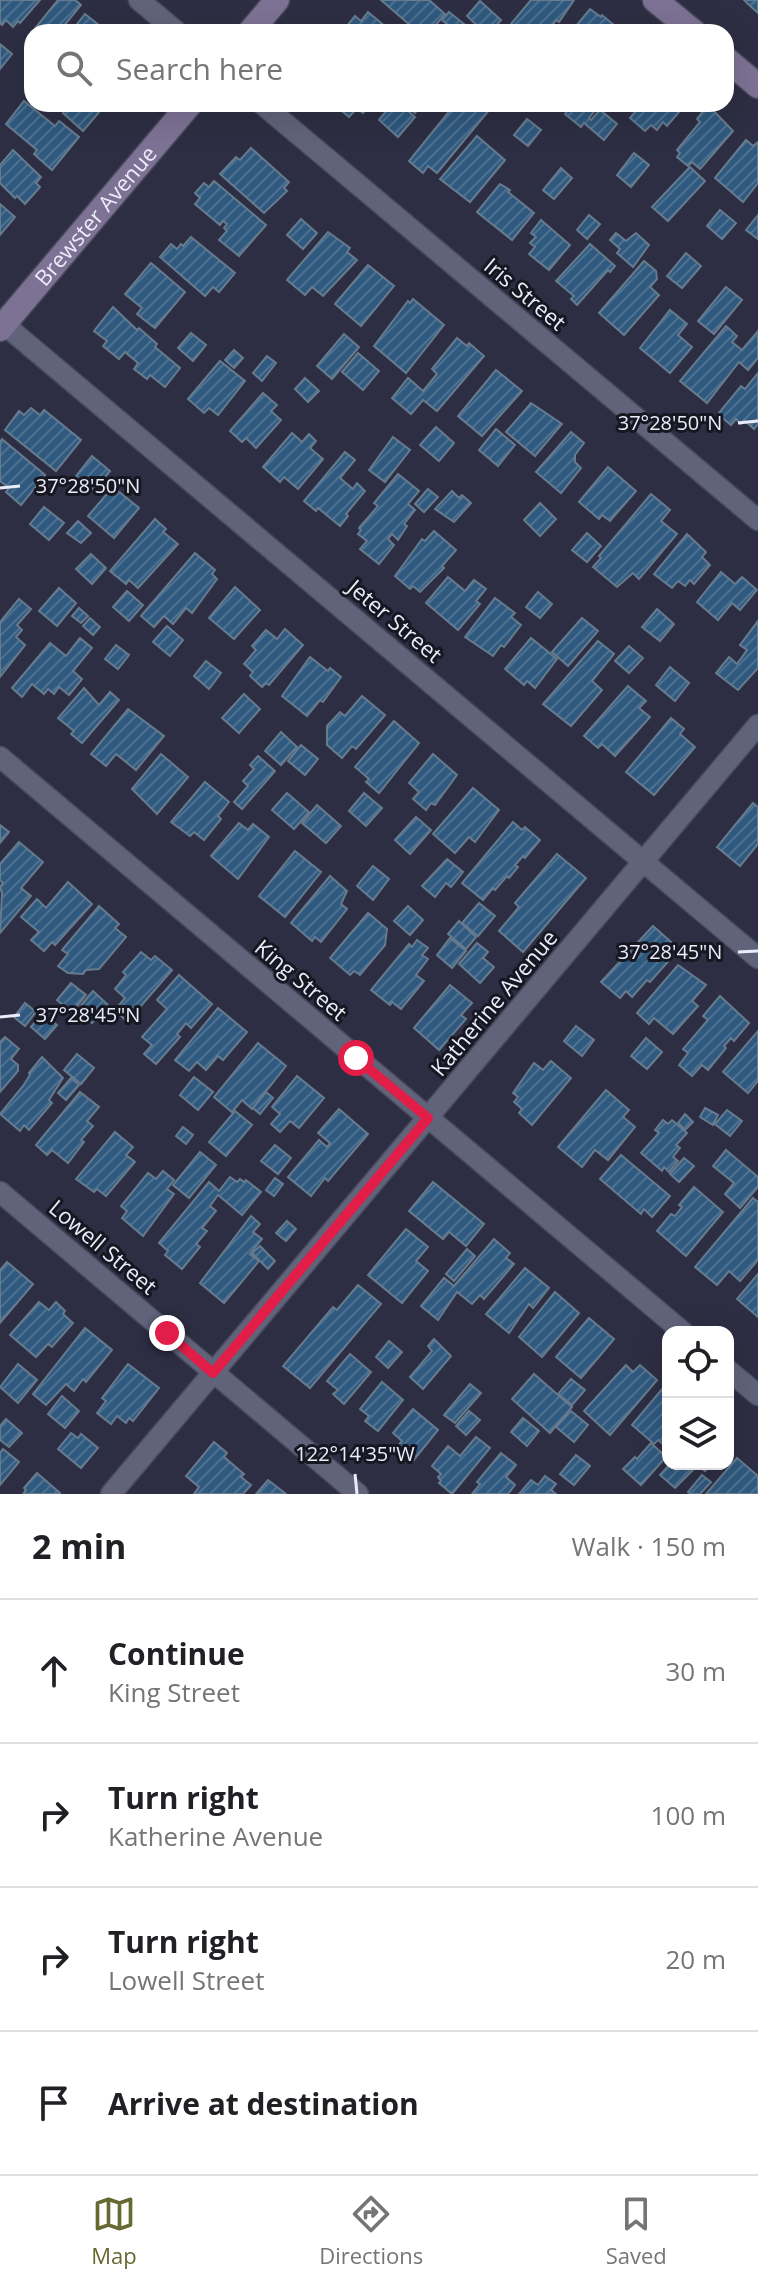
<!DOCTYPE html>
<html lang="en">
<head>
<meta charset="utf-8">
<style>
	:root { --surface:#fff; --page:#f2f2f2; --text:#202124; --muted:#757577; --line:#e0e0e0; --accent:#666932 }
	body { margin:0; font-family:"Open Sans",sans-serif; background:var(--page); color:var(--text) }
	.controls { position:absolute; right:24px; bottom:24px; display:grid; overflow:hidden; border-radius:16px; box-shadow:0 8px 32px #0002 }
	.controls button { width:72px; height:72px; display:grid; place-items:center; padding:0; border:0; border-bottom:2px solid var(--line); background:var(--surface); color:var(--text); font:40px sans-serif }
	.stop { position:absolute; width:24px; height:24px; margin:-18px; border:6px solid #e11d48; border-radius:50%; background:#fff }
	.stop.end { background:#e11d48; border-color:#fff; box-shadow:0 2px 8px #0008 }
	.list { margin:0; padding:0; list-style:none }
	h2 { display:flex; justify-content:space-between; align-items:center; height:104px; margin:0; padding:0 32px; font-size:34px }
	h2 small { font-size:26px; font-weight:400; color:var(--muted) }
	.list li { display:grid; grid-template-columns:52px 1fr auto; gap:24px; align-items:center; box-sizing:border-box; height:144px; padding:0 32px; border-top:2px solid var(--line) }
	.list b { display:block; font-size:30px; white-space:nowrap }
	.list p { margin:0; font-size:26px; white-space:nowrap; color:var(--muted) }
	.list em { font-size:26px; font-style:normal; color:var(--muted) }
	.icon { flex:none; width:44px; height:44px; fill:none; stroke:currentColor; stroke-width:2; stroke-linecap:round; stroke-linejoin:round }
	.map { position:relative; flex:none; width:758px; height:1494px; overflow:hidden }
	.search { position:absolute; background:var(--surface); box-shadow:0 8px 32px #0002; left:24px; right:24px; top:24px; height:88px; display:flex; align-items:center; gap:20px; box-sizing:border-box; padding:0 28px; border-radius:24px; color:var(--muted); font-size:30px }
	.sheet { height:680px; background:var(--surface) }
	nav { display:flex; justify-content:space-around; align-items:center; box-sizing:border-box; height:112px; border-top:2px solid var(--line); background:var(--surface); font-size:22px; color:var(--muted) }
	nav a { display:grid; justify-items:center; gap:4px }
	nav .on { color:var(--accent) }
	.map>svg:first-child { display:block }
	.building { fill:url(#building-hatch); stroke:#677b8f; stroke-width:2 }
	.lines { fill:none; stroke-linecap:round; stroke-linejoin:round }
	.street-casing { stroke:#48495b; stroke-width:23 }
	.secondary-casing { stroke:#48495b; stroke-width:27 }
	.street { stroke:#61637b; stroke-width:20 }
	.secondary { stroke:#7d7294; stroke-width:24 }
	.route { stroke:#e11d48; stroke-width:10 }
	.ticks { fill:none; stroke:#ebecfa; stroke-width:3 }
	.labels { text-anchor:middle; stroke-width:6; stroke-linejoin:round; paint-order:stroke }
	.street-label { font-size:22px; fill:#ebecfa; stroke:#171721 }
	.ticks-label { font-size:20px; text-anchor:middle; fill:#ebecfa; stroke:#171721; stroke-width:6; stroke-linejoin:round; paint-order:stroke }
</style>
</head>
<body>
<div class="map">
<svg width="758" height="1494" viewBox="0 0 758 1494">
	<defs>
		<pattern id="building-hatch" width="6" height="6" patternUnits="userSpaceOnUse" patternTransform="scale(2)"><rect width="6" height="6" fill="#2f597e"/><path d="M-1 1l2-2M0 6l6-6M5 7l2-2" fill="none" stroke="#4d7191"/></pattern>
	</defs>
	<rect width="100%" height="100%" fill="#2d2e43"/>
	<g class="building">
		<path d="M0,0H40L20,23L18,21L13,27L6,20L2,25L0,23Z"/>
		<path d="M58,0H75L81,5L59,32H43L36,27Z"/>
		<path d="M381,0H429L445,14L430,32L426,29L418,32Z"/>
		<path d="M531,0H574L559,22L556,20L552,26L555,29L552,32H519L510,25Z"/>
		<path d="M744,0H758V13L748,4Z"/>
		<path d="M480,1L501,20L491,32H484L467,16Z"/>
		<path d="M590,9L601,17L602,15L620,30L571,32Z"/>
		<path d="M368,12L392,32H342L355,16L361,21Z"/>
		<path d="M449,12L474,32H457L442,20Z"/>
		<path d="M85,14L104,29L110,32H71Z"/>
		<path d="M0,44L12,54L0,69Z"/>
		<path d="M24,101L55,126L59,121L79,137L52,170L34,154L37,150L6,124Z"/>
		<path d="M61,104H106L83,131L63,113L66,109Z"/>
		<path d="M334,104H370L363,113L357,108L349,117Z"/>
		<path d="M392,104H400L415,117L398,137L379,120Z"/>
		<path d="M404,104H422L415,113Z"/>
		<path d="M463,104H486L491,108L437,173L428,166L423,173L409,161L452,108L456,111Z"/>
		<path d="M573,104H600L589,118L591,120L600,110L617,124L604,140L584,123L581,127L565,114Z"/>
		<path d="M642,104H689L687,106L685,105L667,126L663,122L657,130L651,125L645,131L630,118Z"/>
		<path d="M708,105L733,131L700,169L692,162L688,166L677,157L680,153L677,150L700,122L697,119Z"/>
		<path d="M527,119L541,130L528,146L514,135Z"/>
		<path d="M477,136L505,160L470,202L440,179Z"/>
		<path d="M746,140L753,146L758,142V183L743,202L715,178Z"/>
		<path d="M251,148L289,182L284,188L287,191L264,213L220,174L236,157L240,160Z"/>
		<path d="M13,150L41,177L36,183L40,187L25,204L17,196L15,198L0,183V165Z"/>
		<path d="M634,153L649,165L631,187L617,175Z"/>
		<path d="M690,167L705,181L668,221L652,207Z"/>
		<path d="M561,168L572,178L554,199L543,190Z"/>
		<path d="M214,181L266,225L239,256L219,240L227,231L224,228L227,224L223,221L220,225L195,204L200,198L195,193L204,183L209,187Z"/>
		<path d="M500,184L510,190L508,192L534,213L512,240L477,212Z"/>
		<path d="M0,204L15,217L0,235Z"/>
		<path d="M720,210L736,223L722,239L707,226Z"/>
		<path d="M589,215L600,224L587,239L577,230Z"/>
		<path d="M758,215V239L746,230Z"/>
		<path d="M301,219L317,233L303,249L287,235Z"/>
		<path d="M541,220L570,245L549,270L529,254L535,247L530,243L536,237L531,233Z"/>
		<path d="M328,232L350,248L347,252L357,260L323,296L312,287L305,295L287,280Z"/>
		<path d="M616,233L626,241L636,233L649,245L633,267L617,253L620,249L610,240Z"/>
		<path d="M191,237L235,273L219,292L213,287L205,296L160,257L171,244L177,249L181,244L183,246Z"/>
		<path d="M590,244L615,266L610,272L608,270L577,305L571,299L574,296L556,281Z"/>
		<path d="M686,253L701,266L682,288L667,276Z"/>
		<path d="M644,261L656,271L657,279L650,287L659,295L624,335L599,313Z"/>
		<path d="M151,263L185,292L155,328L137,314L142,308L125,294Z"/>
		<path d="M368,265L394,286L361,326L335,304Z"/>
		<path d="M726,287L742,300L714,334L698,321Z"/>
		<path d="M413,299L444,325L406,373L374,346L408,301L410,303Z"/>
		<path d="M113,307L137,330L139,328L157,344L155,347L180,368L165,387L150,375L147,379L134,369L138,363L125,352L119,359L103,346L107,341L94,331Z"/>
		<path d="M670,310L687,324L678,335L692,347L670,373L640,348Z"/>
		<path d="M726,326L737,336L732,342L742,350L758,331V358L748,370L739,362L707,403L680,381Z"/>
		<path d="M191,333L206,345L193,361L178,348Z"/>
		<path d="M344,334L359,347L332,379L317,366Z"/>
		<path d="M457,338L467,346L469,343L484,356L437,411L423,400L411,414L392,398L408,378L423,391L437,374L432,369Z"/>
		<path d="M234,350L243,358L234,368L225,360Z"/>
		<path d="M358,353L379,371L363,390L342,372Z"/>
		<path d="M267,356L276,363L262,381L253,373Z"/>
		<path d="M220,361L245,381L218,415L209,408L204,413L188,399Z"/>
		<path d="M496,370L522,391L482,436L458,416Z"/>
		<path d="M758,373V424L754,429L744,420L741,424L736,419L731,425L718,414L741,386L745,389Z"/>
		<path d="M305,378L319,391L308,402L295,389Z"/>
		<path d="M263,393L277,405L271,411L281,420L256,448L246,438L242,442L230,431Z"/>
		<path d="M531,403L562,424L535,456L506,432Z"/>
		<path d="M31,408L40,415L44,410L81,440L56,471L5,430L19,411L24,415Z"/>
		<path d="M436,427L454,443L439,461L420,445Z"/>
		<path d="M496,429L515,445L498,466L479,450Z"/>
		<path d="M571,432L584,443L575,455V462L581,468L561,493L536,472Z"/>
		<path d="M292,433L302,442L309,434L316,441L310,448L323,459L298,489L284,477L280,482L263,467Z"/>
		<path d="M393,437L410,450L385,482L369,470Z"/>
		<path d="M2,439L45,475L21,505L6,492L9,488L0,481V442Z"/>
		<path d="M345,452L355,460L340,478L353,489L357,483L365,491L346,514L348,516L340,526L318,508L316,511L304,501Z"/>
		<path d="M92,456L110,471L94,490L76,476Z"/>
		<path d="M608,467L636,491L610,521L602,515L599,519L579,502Z"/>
		<path d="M398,474L419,491L408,504L415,510L404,524L407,526L398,540L392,534L388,539L394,545L379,564L360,549L367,541L358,534L361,530L359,528L378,506L374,503Z"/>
		<path d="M113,487L139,508L114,538L88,516Z"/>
		<path d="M428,489L438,497L424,512L415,504Z"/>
		<path d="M452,491L459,498L462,495L471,503L454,522L435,509Z"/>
		<path d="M651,494L670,510L661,521L677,534L639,579L633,573L617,587L593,567L601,558L599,556Z"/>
		<path d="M540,503L556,519L540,536L524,520Z"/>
		<path d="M44,507L64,523L49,540L30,524Z"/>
		<path d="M155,519L166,529L163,532L178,544L138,588L129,580L126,584L110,571Z"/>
		<path d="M78,521L91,533L81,543L67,533Z"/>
		<path d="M434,531L456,550L442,566L444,568L420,592L413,586L410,589L395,576L422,539L425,541Z"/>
		<path d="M587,533L601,546L587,562L572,550Z"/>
		<path d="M687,534L706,552L702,557L710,565L694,584L690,580L685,586L678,581L672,588L654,574Z"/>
		<path d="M195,553L215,570L212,574L217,579L192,613L186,608L173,624L164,616L154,627L141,616Z"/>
		<path d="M91,554L106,568L92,584L76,569Z"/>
		<path d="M721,572L735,584L742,577L757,590L740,610L732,603L718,620L697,602Z"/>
		<path d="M448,577L465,591L474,580L486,589L476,601L480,604L458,630L426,603Z"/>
		<path d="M235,587L260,610L234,639L209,618Z"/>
		<path d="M59,588L76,603L57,626L39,611Z"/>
		<path d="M127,591L143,605L129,621L113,607Z"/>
		<path d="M538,592L552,604L540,618L526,607Z"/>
		<path d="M495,598L515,613L511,617L521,625L504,647L501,645L493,656L465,637Z"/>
		<path d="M19,599L31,609L17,625L22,630L16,637L25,645L0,677V622Z"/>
		<path d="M79,608L88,616L81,623L72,616Z"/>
		<path d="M657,609L674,624L660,641L642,627Z"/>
		<path d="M90,618L100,627L93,635L83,626Z"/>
		<path d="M582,618L598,631L568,666L552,652Z"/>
		<path d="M758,621V668L738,690L716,673L729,657L737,664L747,650L740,645Z"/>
		<path d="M167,626L183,640L170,656L153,642Z"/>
		<path d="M285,629L303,645L269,685L266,683L262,687L250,676L253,672L244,664L256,650L252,646L266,630L277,639Z"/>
		<path d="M80,638L92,648L73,671L82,679L69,695L59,687L54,694L48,689L44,694L32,684L22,697L12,688L50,643L66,656Z"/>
		<path d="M531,638L557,659L535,688L527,681L524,685L505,669Z"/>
		<path d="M598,641L614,654L592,681L602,690L571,726L543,704Z"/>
		<path d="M116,645L129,655L118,669L105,659Z"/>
		<path d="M629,646L643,658L629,673L615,661Z"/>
		<path d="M310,657L328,671L330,668L341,677L323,702L320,700L307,716L282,696Z"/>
		<path d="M206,661L221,673L209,689L194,676Z"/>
		<path d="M670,667L689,683L675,701L656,685Z"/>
		<path d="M628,686L646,701L639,708L650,717L615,756L602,744L598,748L584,736Z"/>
		<path d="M84,688L99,705L110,692L119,700L82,743L71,734L74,731L58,718Z"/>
		<path d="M244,694L260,709L239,733L222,718Z"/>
		<path d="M362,696L385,715L356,749L352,746L342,758L327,745V726L340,712L345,716Z"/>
		<path d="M128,709L164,736L136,770L116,754L106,766L91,754Z"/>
		<path d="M671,718L684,729L680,734L695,747L654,795L626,772Z"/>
		<path d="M394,721L419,743L379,793L366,782L369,779L355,767Z"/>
		<path d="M281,732L297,747L281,765L265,751Z"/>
		<path d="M301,745L318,759L305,775L288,761Z"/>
		<path d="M161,754L188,777L157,814L132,789Z"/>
		<path d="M433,754L457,775L435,805L431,803L426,810L413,799L419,792L409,783Z"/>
		<path d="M258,756L275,771L242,809L234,802L248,786L243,781L254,769L250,765Z"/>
		<path d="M205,782L229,802L218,816L221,819L204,840L194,832L190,836L171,822Z"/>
		<path d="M473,788L499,810L475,842L469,837L455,853L433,834Z"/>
		<path d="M287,793L309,812L294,829L272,810Z"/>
		<path d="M364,793L382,808L366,826L349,811Z"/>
		<path d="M753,803L758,807V844L740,866L717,847Z"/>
		<path d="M317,805L341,826L326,843L302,823Z"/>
		<path d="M416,817L431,830L410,854L395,840Z"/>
		<path d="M513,822L522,830L525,827L540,840L525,858L523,856L515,865L518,867L509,878L507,876L495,890L493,888L483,900L462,883Z"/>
		<path d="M239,823L248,830L253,824L269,837L238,879L211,856Z"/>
		<path d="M0,825L9,832L0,843Z"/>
		<path d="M19,842L43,862L21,888L31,896L0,933L2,893L0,887L3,883L0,880V864Z"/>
		<path d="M295,851L321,872L285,917L259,896Z"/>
		<path d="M557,854L586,878L523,952L499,931L519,907L515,903Z"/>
		<path d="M447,859L463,872L451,887L446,883L435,897L422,886Z"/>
		<path d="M373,866L389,879L373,900L357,886Z"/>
		<path d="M330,876L347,891L341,904L347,909L321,942L315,937L312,941L291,923Z"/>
		<path d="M68,882L92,904L55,945L52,942L44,951L31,940L39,932L21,917L37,899L46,908Z"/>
		<path d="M479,903L495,916L478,936L462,923Z"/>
		<path d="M99,906L119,924L115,928L126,937L99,969L86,970L83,974L68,973L58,966L68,954L62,950Z"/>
		<path d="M408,906L423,920L410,935L394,921Z"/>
		<path d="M368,913L387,929L385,945L360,975L354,971L350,975L330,958Z"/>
		<path d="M459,921L476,937L466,949L448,934Z"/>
		<path d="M653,926L679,949L650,982L647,980L632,997L626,991L620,998L601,982Z"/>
		<path d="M450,938L466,951L452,968L437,955Z"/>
		<path d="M417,940L428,948L422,955L428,959L416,975L424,981L401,1009L392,1002L390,1005L371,990L409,944L412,947Z"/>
		<path d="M477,943L488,952L483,958L494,967L480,983L459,964Z"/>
		<path d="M141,952L151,960L155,956L172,970L127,1022L115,1010L125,998L115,989L126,975L123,972Z"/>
		<path d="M678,965L706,985L692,1001L698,1006L673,1034L654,1018L649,1024L637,1013Z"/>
		<path d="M179,975L212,1004L191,1028L186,1023L177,1034L180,1037L156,1064L144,1054L152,1045L142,1037L167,1009L157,1000Z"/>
		<path d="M71,983L86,995L72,1012L57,1000Z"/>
		<path d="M450,985L472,1003L461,1015L466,1019L439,1050L414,1028Z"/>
		<path d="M93,991L108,1005L92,1023L77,1010Z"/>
		<path d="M720,996L749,1023L734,1041L731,1038L724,1046L726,1048L708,1070L702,1065L692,1076L679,1065L688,1053L683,1049L708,1020L703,1016Z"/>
		<path d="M25,1003L36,1012L25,1026L14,1017Z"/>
		<path d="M218,1008L247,1032L223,1060L218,1056L206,1070L197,1062L189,1071L175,1060Z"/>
		<path d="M43,1013L57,1025L45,1039L31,1027Z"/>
		<path d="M576,1026L594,1040L582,1056L564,1041Z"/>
		<path d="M758,1031V1081L748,1093L723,1072Z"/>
		<path d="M5,1037L19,1049L11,1059L18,1065V1071L0,1092V1042Z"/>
		<path d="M646,1038L662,1052L647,1069L631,1056Z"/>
		<path d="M258,1043L286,1066L252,1109L242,1100L232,1112L214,1097Z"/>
		<path d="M77,1054L94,1068L81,1084L64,1070Z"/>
		<path d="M42,1057L63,1078L49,1100L52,1103L29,1130L24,1125L20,1131L0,1114L23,1086L30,1075L29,1073Z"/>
		<path d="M551,1061L571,1078L532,1125L519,1113L522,1109L514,1102L518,1097L513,1093L534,1063L543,1070Z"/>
		<path d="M297,1076L324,1098L299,1128L290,1121L280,1132L271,1124L280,1114L272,1107Z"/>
		<path d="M194,1077L213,1092L198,1110L180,1095Z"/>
		<path d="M71,1078L79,1085L66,1100L58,1093Z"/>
		<path d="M606,1090L629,1110L623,1117L635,1127L608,1160L595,1150L582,1167L558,1147Z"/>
		<path d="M80,1092L99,1107L87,1121L93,1126L81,1140L84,1142L68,1163L52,1150L47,1155L36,1145Z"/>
		<path d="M266,1092L273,1098L260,1114L253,1108Z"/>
		<path d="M705,1108L718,1115L713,1125L700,1117Z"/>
		<path d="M339,1109L368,1134L328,1181L325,1178L311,1196L288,1177L319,1140L327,1147L330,1143L318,1133Z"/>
		<path d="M727,1110L742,1121L730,1136L715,1124Z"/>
		<path d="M235,1111L252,1125L226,1156L209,1142Z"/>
		<path d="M685,1114L693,1122L685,1130L678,1123Z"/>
		<path d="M663,1120L668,1124L672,1120L687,1133L676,1145L680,1148L673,1157L678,1161L669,1172L664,1167L662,1171L641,1153L659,1133L655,1130Z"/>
		<path d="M183,1127L193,1135L186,1144L176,1136Z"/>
		<path d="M115,1132L133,1147L126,1155L135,1162L106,1196L97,1189L94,1192L76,1179Z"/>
		<path d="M275,1145L291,1158L278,1174L261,1161Z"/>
		<path d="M726,1150L758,1177V1187L740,1208L725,1194L734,1183L713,1166Z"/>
		<path d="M200,1152L216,1165L189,1198L173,1185Z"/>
		<path d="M621,1155L670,1196L652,1217L644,1209L641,1214L600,1179Z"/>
		<path d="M684,1158L694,1166L679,1182L670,1174Z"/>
		<path d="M163,1171L174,1180L167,1189L174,1194L143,1236L122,1218L127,1211L121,1206L148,1173L156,1179Z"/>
		<path d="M230,1177L237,1182L240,1179L244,1182L246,1180L261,1192L242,1215L218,1195L210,1206L216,1211L202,1228L207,1231L196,1244L200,1247L182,1269L165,1255L168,1251L159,1243L209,1182L219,1191Z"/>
		<path d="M275,1178L283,1184L274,1196L266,1190Z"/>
		<path d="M433,1182L484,1224L466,1246L449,1232L443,1239L409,1211Z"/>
		<path d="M694,1187L723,1212L686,1256L657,1231L671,1214L675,1216L682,1207L679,1205Z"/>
		<path d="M753,1198L758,1202V1260L740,1281L729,1271L717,1285L695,1267Z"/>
		<path d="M251,1216L260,1224L253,1232L262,1239L250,1254L259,1261L224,1303L200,1283Z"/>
		<path d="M287,1221L296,1229L286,1241L276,1233Z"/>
		<path d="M406,1229L428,1247L416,1261L428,1271L402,1303L368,1275Z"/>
		<path d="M494,1239L510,1253L506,1258L514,1264L484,1299L480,1295L472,1304L457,1292L438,1320L421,1306L444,1278L454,1286Z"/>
		<path d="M260,1246L275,1261L268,1269L252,1253Z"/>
		<path d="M467,1249L475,1256L454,1281L446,1274Z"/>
		<path d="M7,1262L33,1284L0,1323V1270Z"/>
		<path d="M525,1268L549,1288L533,1308L529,1304L509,1333L486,1314Z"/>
		<path d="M758,1274V1317L737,1299Z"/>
		<path d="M358,1285L381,1304L310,1388L283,1366L333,1307L337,1310Z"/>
		<path d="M555,1292L579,1313L542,1357L519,1337Z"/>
		<path d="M39,1302L49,1310L56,1302L65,1311L63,1314L73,1323L52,1347L48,1344L36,1357L10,1335Z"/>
		<path d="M589,1318L614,1339L581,1378L556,1357Z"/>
		<path d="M85,1328L112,1350L86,1382L83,1379L74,1391L66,1384L46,1405L33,1394Z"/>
		<path d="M434,1339L451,1356L423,1389L410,1377L432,1351L428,1346Z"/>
		<path d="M389,1341L402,1352L388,1368L376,1357Z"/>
		<path d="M350,1354L371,1372L344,1404L333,1394L338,1390L327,1381Z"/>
		<path d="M18,1364L37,1380L18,1403L0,1387Z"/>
		<path d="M128,1364L159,1388L133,1421L129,1418L126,1423L117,1416L111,1424L97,1413L106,1401L102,1398Z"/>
		<path d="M626,1365L633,1372L640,1365L657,1380L610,1435L584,1411Z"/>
		<path d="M534,1374L572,1407L550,1433L512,1399Z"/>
		<path d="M571,1379L585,1390L572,1405L558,1394Z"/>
		<path d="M382,1382L403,1400L378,1431L365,1421L369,1416L360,1409Z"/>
		<path d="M668,1382V1440L664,1445L658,1440L654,1444L632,1425Z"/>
		<path d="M470,1384L481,1393L455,1423L444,1415Z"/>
		<path d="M62,1396L79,1411L65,1428L48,1414Z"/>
		<path d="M413,1409L438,1430L413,1461L397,1447L402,1441L393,1433Z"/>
		<path d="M469,1411L480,1420L466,1435L456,1426Z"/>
		<path d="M571,1411L588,1425L574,1442L556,1427Z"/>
		<path d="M523,1418L539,1431L527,1446L511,1432Z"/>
		<path d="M6,1419L22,1433L9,1447L0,1440V1426Z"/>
		<path d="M71,1433L78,1438L81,1434L98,1448L81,1468L58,1449Z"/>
		<path d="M476,1437L490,1448L452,1494L439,1483L441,1481L438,1477L441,1474L432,1466L448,1446L460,1456Z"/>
		<path d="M214,1442L227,1453L224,1457L244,1474L241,1477L251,1485L243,1494H194L199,1487L186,1476Z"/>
		<path d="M651,1443L666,1457L641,1485L623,1469L635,1457L637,1459Z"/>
		<path d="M3,1449L19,1462L0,1485V1453Z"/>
		<path d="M501,1453L516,1465L506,1477L515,1485L508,1494H472L480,1484L477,1482Z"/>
		<path d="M576,1455L590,1466L574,1485L560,1474Z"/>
		<path d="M737,1458L758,1476V1494H706Z"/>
		<path d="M670,1464H711L705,1471L698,1465L675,1488L660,1475Z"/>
		<path d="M37,1473L60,1493L59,1494H23L26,1490L24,1488Z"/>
		<path d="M702,1475L711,1482L700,1494H690L688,1492Z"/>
		<path d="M545,1476L556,1484L551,1490L556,1494H519L531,1480L538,1485Z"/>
		<path d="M268,1480L286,1494H256Z"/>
	</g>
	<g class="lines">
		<defs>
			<g id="street">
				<path d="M139,0L177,32"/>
				<path d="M262,104L758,520"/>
				<path d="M0,321L758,958"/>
				<path d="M0,757L683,1332"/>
				<path d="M0,1192L358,1494"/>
				<path d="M728,1370L758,1395"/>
				<path d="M111,1494L758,725"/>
			</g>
			<g id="secondary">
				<path d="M655,0L694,32"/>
				<path d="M250,32L277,0"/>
				<path d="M726,59L758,86"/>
				<path id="s1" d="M0,329L190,104"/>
			</g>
		</defs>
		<use href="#street" class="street-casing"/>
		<use href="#secondary" class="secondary-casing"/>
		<use href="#street" class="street"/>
		<use href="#secondary" class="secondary"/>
	</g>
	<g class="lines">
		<path class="route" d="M167,1333L213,1373L428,1118L356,1058"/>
	</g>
	<path class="ticks" d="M738,423L758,421M0,488L20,486M738,952L758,951M0,1017L20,1015M355,1474L357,1494"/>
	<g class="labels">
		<g class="street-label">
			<text dy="8" stroke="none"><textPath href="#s1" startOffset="148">Brewster Avenue</textPath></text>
			<text transform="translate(525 294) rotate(40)" y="8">Iris Street</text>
			<text transform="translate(395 621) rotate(40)" y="8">Jeter Street</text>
			<text transform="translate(301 980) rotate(40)" y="8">King Street</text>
			<text transform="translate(494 1003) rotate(-50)" y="8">Katherine Avenue</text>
			<text transform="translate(103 1247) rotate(40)" y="8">Lowell Street</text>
		</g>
	</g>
	<g class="ticks-label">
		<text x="670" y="430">37°28'50"N</text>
		<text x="88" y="493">37°28'50"N</text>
		<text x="670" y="959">37°28'45"N</text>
		<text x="88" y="1022">37°28'45"N</text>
		<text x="355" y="1461">122°14'35"W</text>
	</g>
</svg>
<div class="controls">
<button><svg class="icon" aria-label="locate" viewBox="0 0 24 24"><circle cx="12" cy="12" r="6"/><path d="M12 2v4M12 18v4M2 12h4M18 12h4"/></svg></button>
<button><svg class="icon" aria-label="layers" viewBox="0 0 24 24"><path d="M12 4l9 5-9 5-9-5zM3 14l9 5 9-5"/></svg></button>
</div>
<div class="stop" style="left:356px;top:1058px"></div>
<div class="stop end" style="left:167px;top:1333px"></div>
<div class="search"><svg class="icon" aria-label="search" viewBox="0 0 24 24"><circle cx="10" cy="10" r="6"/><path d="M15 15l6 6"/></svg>Search here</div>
</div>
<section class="sheet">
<h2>2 min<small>Walk · 150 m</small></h2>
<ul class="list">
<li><svg class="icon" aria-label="ahead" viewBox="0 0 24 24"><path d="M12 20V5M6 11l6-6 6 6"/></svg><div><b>Continue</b><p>King Street</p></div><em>30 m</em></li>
<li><svg class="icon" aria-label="right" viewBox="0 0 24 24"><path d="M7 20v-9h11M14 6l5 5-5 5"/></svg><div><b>Turn right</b><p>Katherine Avenue</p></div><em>100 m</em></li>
<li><svg class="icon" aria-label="right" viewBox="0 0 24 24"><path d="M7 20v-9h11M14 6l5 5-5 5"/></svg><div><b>Turn right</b><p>Lowell Street</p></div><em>20 m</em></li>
<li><svg class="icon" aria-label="arrive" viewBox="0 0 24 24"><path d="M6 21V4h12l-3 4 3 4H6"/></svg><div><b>Arrive at destination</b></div></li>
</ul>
</section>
<nav>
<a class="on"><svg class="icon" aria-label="map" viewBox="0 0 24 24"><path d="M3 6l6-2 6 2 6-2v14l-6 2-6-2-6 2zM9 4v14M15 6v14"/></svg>Map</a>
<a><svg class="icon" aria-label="directions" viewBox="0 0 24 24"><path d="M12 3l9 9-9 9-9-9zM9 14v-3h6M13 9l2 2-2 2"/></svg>Directions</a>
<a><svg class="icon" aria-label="saved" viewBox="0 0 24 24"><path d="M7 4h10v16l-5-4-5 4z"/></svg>Saved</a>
</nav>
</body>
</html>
